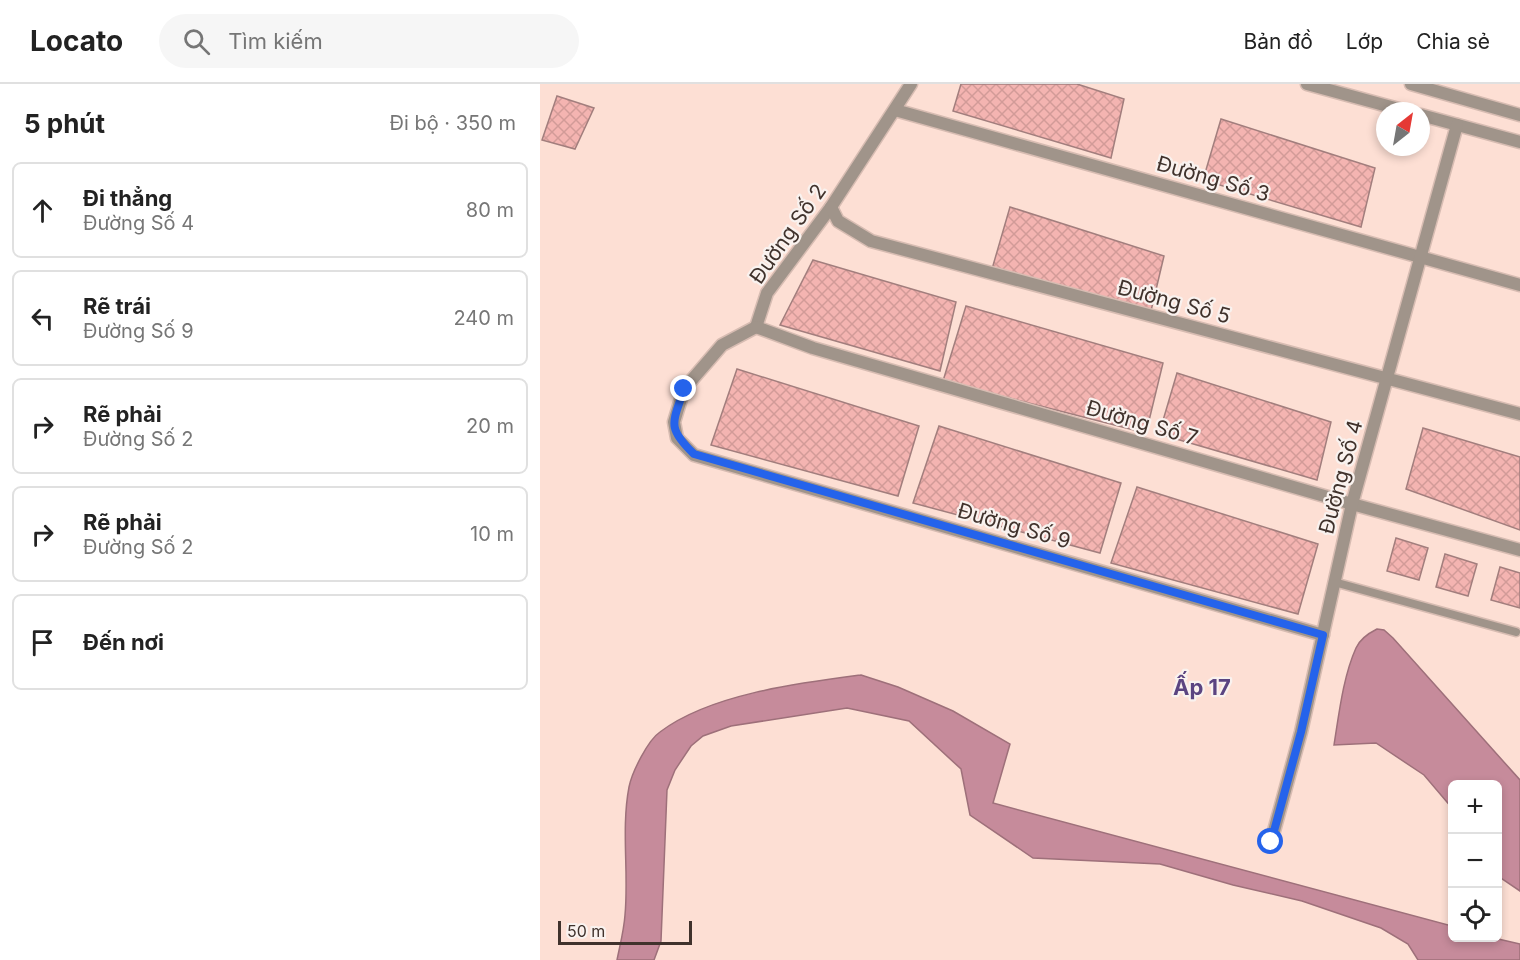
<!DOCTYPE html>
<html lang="vi">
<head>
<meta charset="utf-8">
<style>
	:root { --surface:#fff; --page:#f6f6f6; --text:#222; --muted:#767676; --line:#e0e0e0 }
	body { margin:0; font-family:Inter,sans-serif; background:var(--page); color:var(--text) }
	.controls { position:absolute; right:18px; bottom:18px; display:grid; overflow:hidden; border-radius:9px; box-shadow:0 3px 9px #0003 }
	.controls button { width:54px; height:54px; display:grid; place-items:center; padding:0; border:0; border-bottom:2px solid var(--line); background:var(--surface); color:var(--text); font:30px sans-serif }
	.compass { position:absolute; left:836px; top:18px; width:54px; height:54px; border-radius:50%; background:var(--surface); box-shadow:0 3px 9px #0003; rotate:31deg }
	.scale { position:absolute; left:18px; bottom:15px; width:134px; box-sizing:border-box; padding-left:6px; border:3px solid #40322c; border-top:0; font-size:16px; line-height:21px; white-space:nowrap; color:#40322c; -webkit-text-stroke:4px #f9f2ef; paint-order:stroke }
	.stop { position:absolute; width:18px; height:18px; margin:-14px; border:4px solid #2563eb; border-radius:50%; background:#fff }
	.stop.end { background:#2563eb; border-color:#fff; box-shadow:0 2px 6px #0008 }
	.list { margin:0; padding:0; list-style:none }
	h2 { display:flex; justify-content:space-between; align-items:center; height:78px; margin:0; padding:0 24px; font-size:26px }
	h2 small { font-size:20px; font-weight:400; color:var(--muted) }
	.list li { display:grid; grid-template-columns:39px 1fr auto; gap:18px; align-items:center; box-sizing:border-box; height:96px; margin:0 12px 12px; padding:0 12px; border:2px solid var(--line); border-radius:9px }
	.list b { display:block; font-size:22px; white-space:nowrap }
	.list p { margin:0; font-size:20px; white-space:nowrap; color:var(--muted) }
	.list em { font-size:20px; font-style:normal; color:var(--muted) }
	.icon { flex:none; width:33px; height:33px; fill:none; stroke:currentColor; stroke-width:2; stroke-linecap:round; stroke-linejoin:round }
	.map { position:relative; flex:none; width:980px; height:876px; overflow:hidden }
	header { display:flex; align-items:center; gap:36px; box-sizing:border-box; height:84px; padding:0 30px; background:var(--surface); border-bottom:2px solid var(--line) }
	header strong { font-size:28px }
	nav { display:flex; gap:33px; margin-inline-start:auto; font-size:21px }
	.search { width:420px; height:54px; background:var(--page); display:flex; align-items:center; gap:15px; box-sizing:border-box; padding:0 21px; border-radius:33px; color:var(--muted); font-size:22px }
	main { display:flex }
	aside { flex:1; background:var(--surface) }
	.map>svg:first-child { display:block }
	.water { fill:#c68b9b; stroke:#9e707a; stroke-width:1.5 }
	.building { fill:url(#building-cross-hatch); stroke:#a27e7d; stroke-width:1.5 }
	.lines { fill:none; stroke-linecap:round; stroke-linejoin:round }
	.service-casing { stroke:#d7bcb2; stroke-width:11 }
	.minor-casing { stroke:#d7bcb2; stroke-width:15 }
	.service { stroke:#a0948a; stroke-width:8 }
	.minor { stroke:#a0948a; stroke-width:12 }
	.route { stroke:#2563eb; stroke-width:8 }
	.labels { text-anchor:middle; stroke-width:4.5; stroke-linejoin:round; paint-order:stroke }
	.street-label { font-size:21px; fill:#40322c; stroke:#f9f2ef }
	.neighbourhood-label { font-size:22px; font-weight:bold; fill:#5b4481; stroke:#f9f2ef }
</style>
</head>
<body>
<header>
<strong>Locato</strong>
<div class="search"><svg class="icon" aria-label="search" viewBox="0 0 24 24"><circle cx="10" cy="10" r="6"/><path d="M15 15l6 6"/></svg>Tìm kiếm</div>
<nav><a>Bản đồ</a><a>Lớp</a><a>Chia sẻ</a></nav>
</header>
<main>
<aside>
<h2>5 phút<small>Đi bộ · 350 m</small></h2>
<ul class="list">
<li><svg class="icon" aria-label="ahead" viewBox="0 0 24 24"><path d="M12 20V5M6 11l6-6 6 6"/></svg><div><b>Đi thẳng</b><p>Đường Số 4</p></div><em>80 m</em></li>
<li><svg class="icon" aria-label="left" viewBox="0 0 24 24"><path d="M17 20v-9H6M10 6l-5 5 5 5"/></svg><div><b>Rẽ trái</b><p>Đường Số 9</p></div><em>240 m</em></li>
<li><svg class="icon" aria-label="right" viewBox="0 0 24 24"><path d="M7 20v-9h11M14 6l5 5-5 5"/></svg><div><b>Rẽ phải</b><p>Đường Số 2</p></div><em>20 m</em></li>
<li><svg class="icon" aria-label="right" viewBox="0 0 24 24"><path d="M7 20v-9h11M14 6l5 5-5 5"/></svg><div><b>Rẽ phải</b><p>Đường Số 2</p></div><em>10 m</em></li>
<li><svg class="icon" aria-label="arrive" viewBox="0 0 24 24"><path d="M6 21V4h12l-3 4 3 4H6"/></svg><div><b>Đến nơi</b></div></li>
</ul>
</aside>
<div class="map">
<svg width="980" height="876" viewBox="0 0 980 876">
	<defs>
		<pattern id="building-cross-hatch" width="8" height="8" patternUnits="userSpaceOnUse" patternTransform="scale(1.5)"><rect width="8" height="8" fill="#f4b4b1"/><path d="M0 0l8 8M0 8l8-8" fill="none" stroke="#d29b98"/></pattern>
	</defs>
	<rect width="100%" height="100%" fill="#fddfd4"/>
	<g class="water">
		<path d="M837,545L844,546L853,554L980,696V807L958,792V700H912V724L884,691L836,659L794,661C799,630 803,593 816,564C820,555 829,549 837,545Z"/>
		<path d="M321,591L358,603L413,627L470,660L453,719L912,842V854H954L980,860V876H878L868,860L841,844L762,817L693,801L620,780L493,774L430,731L421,685L369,637L307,624L191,642L163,652L151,662L135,686L127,706L121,857L114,876H77C80,861 84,846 85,831C89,789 81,745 89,703C92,688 108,656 120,648C170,610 259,599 321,591Z"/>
	</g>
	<g class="building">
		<path d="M421,0H537L584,15L571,74L413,27Z"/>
		<path d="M17,12L54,24L35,65L2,56Z"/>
		<path d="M681,35L835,84L821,143L663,96Z"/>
		<path d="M470,123L624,172L610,231L452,185Z"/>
		<path d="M273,176L416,218L400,287L240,241Z"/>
		<path d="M426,222L623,279L606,349L403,297Z"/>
		<path d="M197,285L379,342L358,412L171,361Z"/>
		<path d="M637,289L791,338L777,396L619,350Z"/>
		<path d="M399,342L581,399L560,469L373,419Z"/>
		<path d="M883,344L980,373V446L866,405Z"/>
		<path d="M597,403L778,460L758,530L571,479Z"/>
		<path d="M856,454L888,464L879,496L847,487Z"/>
		<path d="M905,470L937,480L928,512L896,503Z"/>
		<path d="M960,483L980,489V524L951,516Z"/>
	</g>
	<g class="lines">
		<defs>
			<path id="service" d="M794,498L976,548"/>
			<g id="minor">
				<path d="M371,0L291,123L227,209L216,243L182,261L144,305L134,338L137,354L154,371L783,551"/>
				<path d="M767,0L866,27"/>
				<path d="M871,0L980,31"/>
				<path d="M355,26L980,201"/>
				<path d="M881,31L980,58"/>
				<path d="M291,123L298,137L331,157L980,330"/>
				<path d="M216,243L273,264L812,420L980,466"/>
				<path d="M731,758L761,648L812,420L917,41"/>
			</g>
		</defs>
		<use href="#service" class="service-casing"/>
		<use href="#minor" class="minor-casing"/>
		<use href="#service" class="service"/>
		<use href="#minor" class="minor"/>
	</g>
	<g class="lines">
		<path class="route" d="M144,305C133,339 126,343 154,370L783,551L761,648L731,758"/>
	</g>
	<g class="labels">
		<g class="street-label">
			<text transform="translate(673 95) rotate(16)" y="7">Đường Số 3</text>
			<text transform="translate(248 150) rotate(-55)" y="7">Đường Số 2</text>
			<text transform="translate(634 218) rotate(15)" y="7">Đường Số 5</text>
			<text transform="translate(602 339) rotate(16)" y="7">Đường Số 7</text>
			<text transform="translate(801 393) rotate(-75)" y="7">Đường Số 4</text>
			<text transform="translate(474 442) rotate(16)" y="7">Đường Số 9</text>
		</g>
		<g class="neighbourhood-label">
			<text x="662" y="611">Ấp 17</text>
		</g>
	</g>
</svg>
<div class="controls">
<button>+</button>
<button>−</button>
<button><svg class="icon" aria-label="locate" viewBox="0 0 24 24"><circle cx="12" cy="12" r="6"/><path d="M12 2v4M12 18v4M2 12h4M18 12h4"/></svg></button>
</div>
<svg class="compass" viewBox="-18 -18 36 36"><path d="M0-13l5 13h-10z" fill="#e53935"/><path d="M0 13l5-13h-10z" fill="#767676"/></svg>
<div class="scale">50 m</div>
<div class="stop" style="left:731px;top:758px"></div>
<div class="stop end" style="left:144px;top:305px"></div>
</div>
</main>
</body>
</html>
